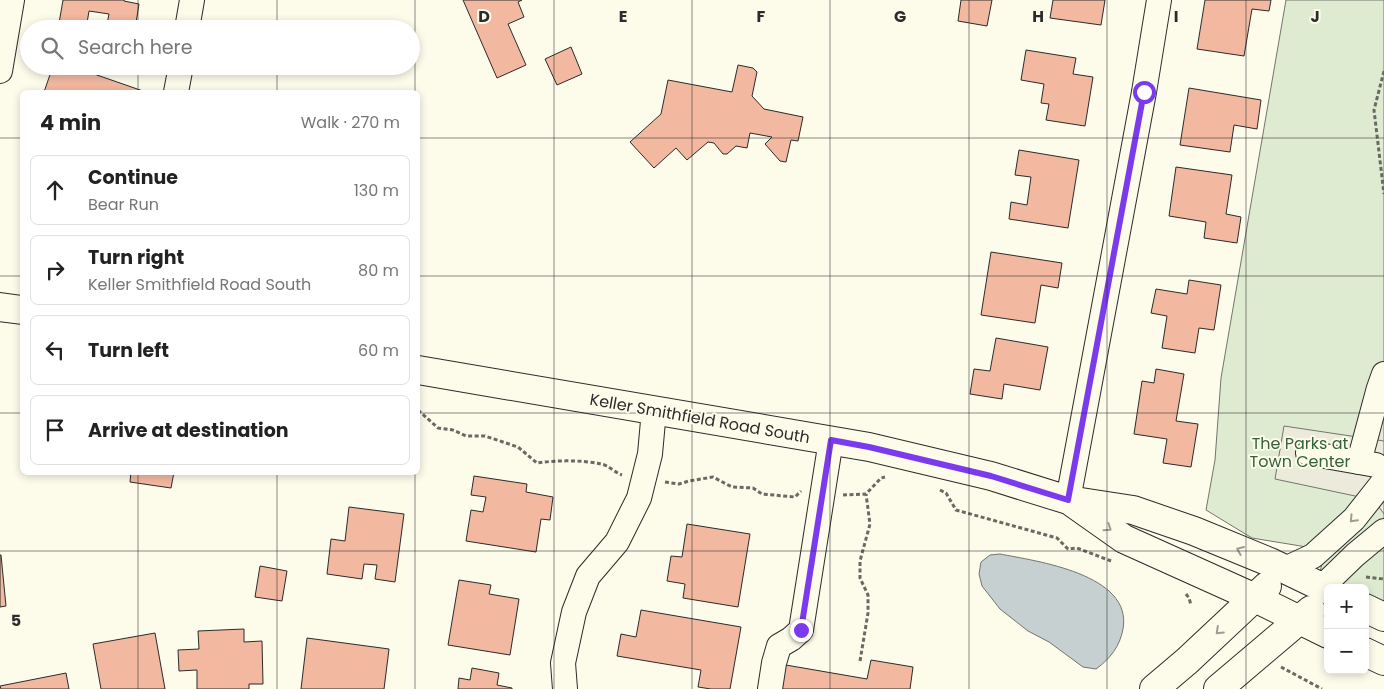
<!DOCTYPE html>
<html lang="en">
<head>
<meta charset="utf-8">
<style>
	:root { --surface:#fff; --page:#f2f2f2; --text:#222; --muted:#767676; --line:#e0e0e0 }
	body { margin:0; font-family:Poppins,sans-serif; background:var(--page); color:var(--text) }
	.controls { position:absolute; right:15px; bottom:15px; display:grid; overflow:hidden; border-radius:8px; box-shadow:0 2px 8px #0003 }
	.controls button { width:45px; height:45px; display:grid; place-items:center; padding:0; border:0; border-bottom:1px solid var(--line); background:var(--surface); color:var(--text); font:25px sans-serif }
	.stop { position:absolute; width:15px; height:15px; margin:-11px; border:4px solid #7c3aed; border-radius:50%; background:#fff }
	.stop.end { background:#7c3aed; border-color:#fff; box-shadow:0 1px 5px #0008 }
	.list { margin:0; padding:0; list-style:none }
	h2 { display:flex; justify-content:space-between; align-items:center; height:65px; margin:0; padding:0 20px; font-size:21px }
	h2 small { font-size:16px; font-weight:400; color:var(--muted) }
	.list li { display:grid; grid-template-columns:32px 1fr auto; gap:15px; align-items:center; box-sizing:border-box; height:70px; margin:0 10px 10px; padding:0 10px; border:1px solid var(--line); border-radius:8px }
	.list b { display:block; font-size:19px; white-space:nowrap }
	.list p { margin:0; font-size:16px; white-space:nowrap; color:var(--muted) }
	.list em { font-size:16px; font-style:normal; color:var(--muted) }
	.icon { flex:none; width:28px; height:28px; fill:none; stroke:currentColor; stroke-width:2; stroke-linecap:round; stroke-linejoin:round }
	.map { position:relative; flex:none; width:1384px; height:689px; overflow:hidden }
	.search { position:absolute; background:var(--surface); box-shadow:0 2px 8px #0003; left:20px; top:20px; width:400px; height:55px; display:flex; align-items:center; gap:12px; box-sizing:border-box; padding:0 18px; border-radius:28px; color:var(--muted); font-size:19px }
	.panel { position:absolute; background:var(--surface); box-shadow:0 2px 8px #0003; left:20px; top:90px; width:400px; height:385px; border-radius:8px }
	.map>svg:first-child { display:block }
	.green { fill:#deebd1; stroke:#74746e }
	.parking { fill:#eceadb; stroke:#74746e }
	.water { fill:#c7d0d0; stroke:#74746e }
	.building { fill:#f2b8a0; stroke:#2b2b2b }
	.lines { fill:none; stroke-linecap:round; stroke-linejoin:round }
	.minor-casing { stroke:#2b2b2b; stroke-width:26 }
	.major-casing { stroke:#2b2b2b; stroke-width:30 }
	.path { stroke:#6a6964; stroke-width:3; stroke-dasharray:4 2.5; stroke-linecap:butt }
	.minor { stroke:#fdfbea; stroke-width:24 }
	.major { stroke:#fdfbea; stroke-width:28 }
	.oneway { stroke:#9e9d94 }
	.route { stroke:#7c3aed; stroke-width:6 }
	.grid { fill:none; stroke:#2b2b2b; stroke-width:1; stroke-opacity:0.55 }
	.labels { text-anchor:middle; stroke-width:4; stroke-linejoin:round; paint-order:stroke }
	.street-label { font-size:16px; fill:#2b2b2b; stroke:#fdfbea }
	.park-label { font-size:16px; fill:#34623c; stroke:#fdfbea }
	.grid-label { font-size:16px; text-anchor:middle; font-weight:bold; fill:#2b2b2b; stroke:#fdfbea; stroke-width:4; stroke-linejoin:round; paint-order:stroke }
</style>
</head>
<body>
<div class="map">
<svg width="1384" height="689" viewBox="0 0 1384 689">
	<rect width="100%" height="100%" fill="#fdfbea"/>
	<path class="green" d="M1286,0H1384V622L1365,613V588H1328L1316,590L1325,550L1252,538L1206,510L1215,460L1221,378Z"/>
	<path class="parking" d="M1284,426L1384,441V514L1374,500L1275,479Z"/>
	<path class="water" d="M1000,554C1036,561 1133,574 1123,629C1120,646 1110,659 1096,669L1083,667L1049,642L1028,631L1000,609L982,586L979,574L981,562L990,555Z"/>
	<g class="building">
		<path d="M63,0H124V1L139,4L135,29H106L109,14L89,11L86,29H58Z"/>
		<path d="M463,0H522L518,2L524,17L508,24L526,65L497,78Z"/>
		<path d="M961,0H992L987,26L958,21Z"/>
		<path d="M1053,0H1105L1101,25L1050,18Z"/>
		<path d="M1205,0H1271L1269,11L1252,9L1244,56L1197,49Z"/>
		<path d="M571,47L582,74L557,85L545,59Z"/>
		<path d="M1026,50L1076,58L1073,74L1093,77L1085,126L1046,120L1049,104L1041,103L1044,84L1021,80Z"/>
		<path d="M738,65L753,68L757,72L752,96L764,109L803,117L798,141L791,140L786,162L780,161L765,144L772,137L750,133L747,148L736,146L727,154H723L714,143L708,142L687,160L676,148L654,168L630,142L661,114L668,80L732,92Z"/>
		<path d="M53,66H71L143,91L142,92H44Z"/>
		<path d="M1189,88L1261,100L1257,129L1234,125L1230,152L1180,145Z"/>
		<path d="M1019,150L1079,160L1068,228L1009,219L1011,202L1027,205L1031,177L1015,175Z"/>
		<path d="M1176,167L1232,175L1226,214L1241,217L1237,243L1204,238L1206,222L1169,216Z"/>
		<path d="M991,252L1062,263L1058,288L1041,285L1035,323L981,315Z"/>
		<path d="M1189,280L1221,285L1214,330L1199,328L1195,353L1162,348L1167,316L1151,313L1156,289L1187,294Z"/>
		<path d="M996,338L1048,347L1040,390L1004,384L1002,399L970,394L974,369L990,371Z"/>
		<path d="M1156,369L1184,374L1176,421L1198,424L1191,467L1163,463L1167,439L1134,434L1142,381L1154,383Z"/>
		<path d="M131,472H174L171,488L130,482Z"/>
		<path d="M474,476L527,484L526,492L553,497L550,520L541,519L536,552L466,541L471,510L483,512L486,497L471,495Z"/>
		<path d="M349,507L404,514L395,582L375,579L377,565L364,564L362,579L327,574L331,539L345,541Z"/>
		<path d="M687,524L750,534L738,607L683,598L685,584L667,581L671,556L682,557Z"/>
		<path d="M0,555H1L6,606L0,607Z"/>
		<path d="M260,566L287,571L282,601L255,597Z"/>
		<path d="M459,580L491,585L489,594L519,599L510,655L448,645Z"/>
		<path d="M641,610L741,627L730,689H711L698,687L701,670L617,656L621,634L636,637Z"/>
		<path d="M244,629V642L262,641L263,684H249V689H197V670L179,671L178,650L199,649L198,631Z"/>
		<path d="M155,633L165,689H101L93,644Z"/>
		<path d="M307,638L389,649L384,689H301Z"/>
		<path d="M871,660L913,667L910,689H776L780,664L867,679Z"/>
		<path d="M472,668L499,673L497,685L512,688V689H458L459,678L470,680Z"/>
		<path d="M66,673L69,689H1L0,686Z"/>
	</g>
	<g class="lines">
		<defs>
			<g id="minor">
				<path d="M187,29L192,0"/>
				<path d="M0,71L12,0"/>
				<path d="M176,92L181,66"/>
				<path d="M1308,453L1376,465"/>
				<path d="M1359,462L1379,388L1384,374"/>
				<path d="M1068,500L1144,92L1159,0"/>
				<path d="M1285,569L1313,556L1354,519L1384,481"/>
				<path d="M1322,587L1355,555L1384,531"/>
				<path d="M565,689L563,663L574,612L588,576L617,542L639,498L650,454L654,410"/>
				<path d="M770,689L774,663L779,646L791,639L801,630L831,440"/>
			</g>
			<g id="major">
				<path d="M0,307L22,310"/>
				<path d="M418,370L869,447L991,476L1068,500L1133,510L1194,531L1272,563L1328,590"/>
				<path d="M1073,503L1124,539L1255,598L1328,634"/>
				<path d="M1365,608L1384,617"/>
				<path d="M1365,652L1384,661"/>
				<path d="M1154,689L1187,661L1267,586"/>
				<path d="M1218,689L1311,610"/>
			</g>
		</defs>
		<use href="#minor" class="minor-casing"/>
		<use href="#major" class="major-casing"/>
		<g class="path">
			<path d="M1384,71L1374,110L1384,194"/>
			<path d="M418,410L438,428L453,430L466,436H485L518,447L537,463C557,460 582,460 601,464C608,465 614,472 622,475"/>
			<path d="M665,482L679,484L689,481L713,477L732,487L753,488L762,494L795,497L801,491"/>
			<path d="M940,490L946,493L956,510L1057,538L1068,549L1077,548L1111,561"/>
			<path d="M843,495L866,494L881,478L885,477"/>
			<path d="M1366,577L1384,579"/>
			<path d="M1186,594L1189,598L1191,605"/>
			<path d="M860,661L868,613V595L860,578V561L870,524L866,494"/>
			<path d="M1281,667L1322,689"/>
		</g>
		<use href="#minor" class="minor"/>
		<use href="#major" class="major"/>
	</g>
	<defs><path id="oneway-chevron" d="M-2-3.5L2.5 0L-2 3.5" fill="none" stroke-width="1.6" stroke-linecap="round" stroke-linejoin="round" transform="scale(1.25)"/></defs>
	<g class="oneway">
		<use href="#oneway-chevron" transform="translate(1353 519) rotate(133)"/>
		<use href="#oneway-chevron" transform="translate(1108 528) rotate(35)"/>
		<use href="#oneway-chevron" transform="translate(1240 550) rotate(-157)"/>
		<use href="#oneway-chevron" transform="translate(1219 631) rotate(137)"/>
	</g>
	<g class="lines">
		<path class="route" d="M801,630L831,440L869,447L991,476L1068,500L1144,92"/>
	</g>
	<path class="grid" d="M138,0V29M277,0V29M415,0V92M554,0V689M692,0V689M830,0V689M969,0V689M1107,0V689M1246,0V689M138,66V92M277,66V92M0,138H22M418,138H1384M0,276H22M418,276H1384M0,413H22M418,413H1384M138,472V689M277,472V689M415,472V689M0,551H1384"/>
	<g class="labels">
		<g class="street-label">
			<text transform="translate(700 418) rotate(10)" y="6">Keller Smithfield Road South</text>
		</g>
		<g class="park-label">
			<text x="1300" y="449">The Parks at<tspan x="1300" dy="18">Town Center</tspan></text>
		</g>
	</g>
	<g class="grid-label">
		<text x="484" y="22">D</text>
		<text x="623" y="22">E</text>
		<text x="761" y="22">F</text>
		<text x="900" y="22">G</text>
		<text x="1038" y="22">H</text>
		<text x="1176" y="22">I</text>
		<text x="1315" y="22">J</text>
		<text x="16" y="626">5</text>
	</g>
</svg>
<div class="controls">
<button>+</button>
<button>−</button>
</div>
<div class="stop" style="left:1144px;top:92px"></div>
<div class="stop end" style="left:801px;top:630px"></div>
<div class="search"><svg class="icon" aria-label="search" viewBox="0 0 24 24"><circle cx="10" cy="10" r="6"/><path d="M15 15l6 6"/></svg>Search here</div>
<section class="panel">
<h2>4 min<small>Walk · 270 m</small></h2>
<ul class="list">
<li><svg class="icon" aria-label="ahead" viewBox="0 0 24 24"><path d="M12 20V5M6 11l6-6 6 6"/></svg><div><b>Continue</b><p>Bear Run</p></div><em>130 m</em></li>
<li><svg class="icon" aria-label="right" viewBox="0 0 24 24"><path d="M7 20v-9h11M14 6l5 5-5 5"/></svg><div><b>Turn right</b><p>Keller Smithfield Road South</p></div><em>80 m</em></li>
<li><svg class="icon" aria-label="left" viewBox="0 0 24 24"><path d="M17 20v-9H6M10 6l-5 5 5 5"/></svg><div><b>Turn left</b></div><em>60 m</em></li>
<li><svg class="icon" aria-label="arrive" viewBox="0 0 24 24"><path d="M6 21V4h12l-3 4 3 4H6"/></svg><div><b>Arrive at destination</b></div></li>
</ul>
</section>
</div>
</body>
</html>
